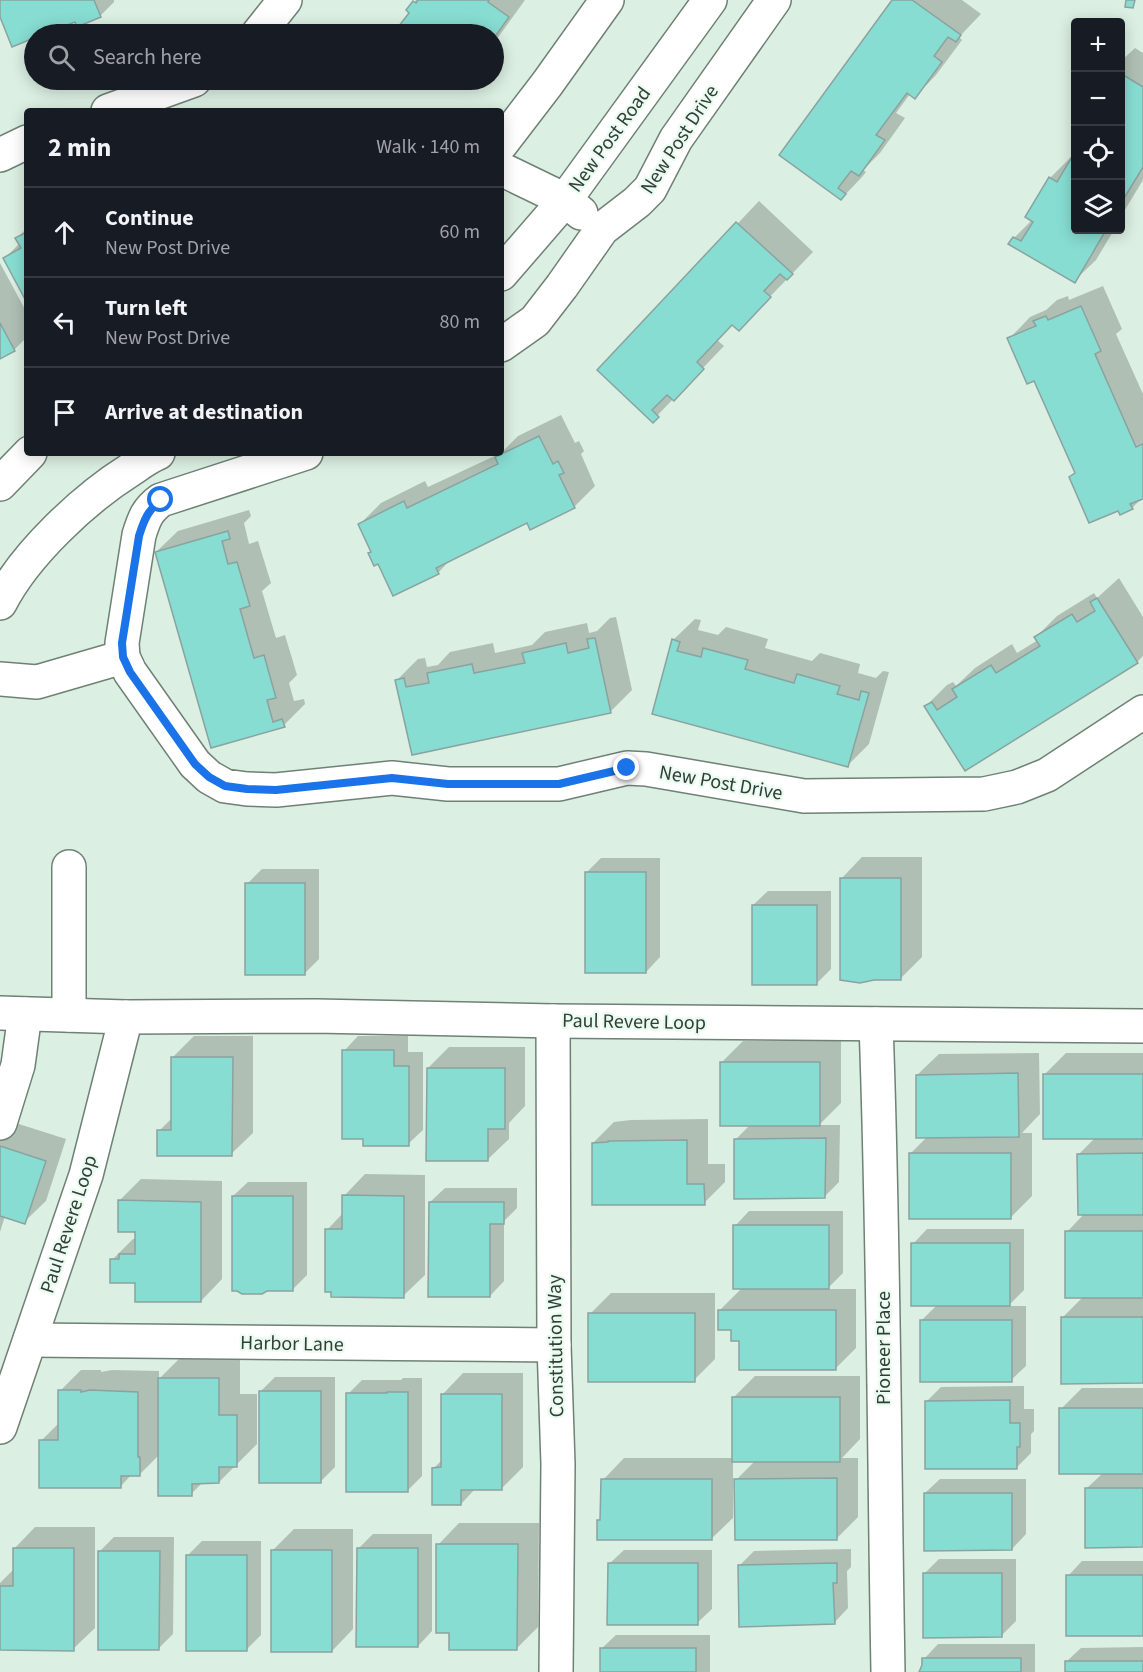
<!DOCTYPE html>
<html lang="en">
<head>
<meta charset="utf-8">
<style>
	:root { --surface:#171b24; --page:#242831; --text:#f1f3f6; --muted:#9ea1a6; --line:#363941 }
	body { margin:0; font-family:"Source Sans 3",sans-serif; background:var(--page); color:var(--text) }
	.controls { position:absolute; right:18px; top:18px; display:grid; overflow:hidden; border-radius:6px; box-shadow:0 3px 15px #0003 }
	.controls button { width:54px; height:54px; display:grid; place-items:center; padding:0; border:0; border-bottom:2px solid var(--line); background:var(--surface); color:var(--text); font:30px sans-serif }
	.stop { position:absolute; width:18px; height:18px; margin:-14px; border:4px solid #1a73e8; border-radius:50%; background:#fff }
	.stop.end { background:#1a73e8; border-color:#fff; box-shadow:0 2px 6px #0008 }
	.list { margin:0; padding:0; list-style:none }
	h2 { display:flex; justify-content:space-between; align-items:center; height:78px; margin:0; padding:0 24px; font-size:26px }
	h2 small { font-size:20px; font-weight:400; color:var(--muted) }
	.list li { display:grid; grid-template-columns:39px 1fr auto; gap:18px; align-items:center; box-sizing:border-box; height:90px; padding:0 24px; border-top:2px solid var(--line) }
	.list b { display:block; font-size:22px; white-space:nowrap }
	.list p { margin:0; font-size:20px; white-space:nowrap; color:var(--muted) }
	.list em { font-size:20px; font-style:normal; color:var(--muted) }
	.icon { flex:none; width:33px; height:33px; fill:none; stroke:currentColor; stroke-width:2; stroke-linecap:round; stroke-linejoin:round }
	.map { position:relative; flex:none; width:1143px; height:1672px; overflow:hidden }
	.search { position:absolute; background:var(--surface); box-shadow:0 3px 15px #0003; left:24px; top:24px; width:480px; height:66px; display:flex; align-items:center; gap:15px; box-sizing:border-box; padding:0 21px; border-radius:33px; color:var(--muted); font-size:22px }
	.panel { position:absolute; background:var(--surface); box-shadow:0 3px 15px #0003; left:24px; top:108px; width:480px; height:348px; border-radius:6px }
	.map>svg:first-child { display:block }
	.shadow { fill:#0003 }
	.building { fill:#87ddd2; stroke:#8ba3a0; stroke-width:1.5 }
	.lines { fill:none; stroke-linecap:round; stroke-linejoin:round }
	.minor-casing { stroke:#6f8175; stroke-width:36 }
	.minor { stroke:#fff; stroke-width:33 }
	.route { stroke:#1a73e8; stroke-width:8 }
	.labels { text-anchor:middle; stroke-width:4.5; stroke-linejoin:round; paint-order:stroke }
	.street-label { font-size:20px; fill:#353d37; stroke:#e8fcef }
</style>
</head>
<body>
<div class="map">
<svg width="1143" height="1672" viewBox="0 0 1143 1672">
	<rect width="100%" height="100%" fill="#dbefe2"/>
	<g class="shadow">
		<path d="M0,0H114V2L100,16L76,20L40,34H34V37L13,45L0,13Z"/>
		<path d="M416,0H525L494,43V34H410L400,27L411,12L408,10Z"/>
		<path d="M894,0H962L981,14L959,37L962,40L936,75L915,97L910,94L896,113L905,118L880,153L863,170L866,172L862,177L841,199L781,155Z"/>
		<path d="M1135,48L1143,53V180L1120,218V62Z"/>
		<path d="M1071,157L1073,158L1076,230H1114L1096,260L1074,281L1014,238L1033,219L1050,178Z"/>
		<path d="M759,201L813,252L760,307L733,323L717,340L724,346L653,420L599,370Z"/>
		<path d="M27,228V300L5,258L20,243L17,238Z"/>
		<path d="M0,263L27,313V337L14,350L0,358Z"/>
		<path d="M1103,286L1122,329L1116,334L1143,394V497L1132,508L1118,509L1070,477L1076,471L1035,379L1009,339L1030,317L1046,310L1057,300L1068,296L1069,300Z"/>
		<path d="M561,415L575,443L579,441L584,451L581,454L595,486L574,507L528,521L453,557L438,573L373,551L360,524L381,503L425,481L428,487L501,453L518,436Z"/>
		<path d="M249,510L251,516L244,523L249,544L258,541L271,583L262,591L276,638L285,635L297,675L289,683L294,701L304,699L305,704L284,725L212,746L156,552L178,531Z"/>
		<path d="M1119,578L1143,617V656L1137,662L965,769L926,706L947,685L953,682L956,686L975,668L1012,644L1017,653L1038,640L1036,637L1057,616L1094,593L1097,598Z"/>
		<path d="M616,617L632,690L610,712L413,753L397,680L418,659L425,658L427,667L438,665L450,652L493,643L495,653L532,645L545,632L587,623L589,633L597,631L610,618Z"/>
		<path d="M695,619L701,620L698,630L718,635L726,627L768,639L765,648L812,661L820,653L860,664L858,673L876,678L883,671L889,672L869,744L848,765L654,712L673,640Z"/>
		<path d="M862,857H922V957L900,979H874L841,879Z"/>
		<path d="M601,858H660V957L646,972L586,873Z"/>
		<path d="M262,869H319V959L304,974L247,884Z"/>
		<path d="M768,891H831V969L817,983L753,905Z"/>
		<path d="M194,1036H253V1133L231,1154L159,1131L172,1118V1058Z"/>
		<path d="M358,1036H408V1052H423V1130L408,1144L364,1138L344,1051Z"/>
		<path d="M743,1041H841V1103L819,1125H840L839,1182L824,1197L735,1140L750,1125L721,1063Z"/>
		<path d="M449,1047H525V1106L509,1123V1139L487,1160L428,1068Z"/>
		<path d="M1039,1053L1040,1114L1022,1133H1032V1196L1011,1217L910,1154L928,1136L917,1075L939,1054Z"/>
		<path d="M1066,1053H1143V1382L1062,1318L1084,1296L1067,1232L1084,1214L1078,1155L1095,1138L1044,1075Z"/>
		<path d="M0,1118L66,1139L46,1201L24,1222L5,1216L0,1232Z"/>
		<path d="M708,1119V1164H725V1182L704,1203L593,1143L614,1122L631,1120Z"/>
		<path d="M365,1174L425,1175V1275L403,1296L327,1230L344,1212V1196Z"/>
		<path d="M141,1179L222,1181V1279L201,1301L136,1282L112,1260L133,1239H136V1231L119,1201Z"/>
		<path d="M248,1182H307V1275L292,1290L233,1196Z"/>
		<path d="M445,1188H517V1208L504,1221V1281L490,1296L430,1202Z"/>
		<path d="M749,1211H843V1273L827,1289H856V1348L835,1369L740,1340L720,1310L742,1288L735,1226Z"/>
		<path d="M927,1229H1024V1290L1008,1306H1026V1366L1011,1380L921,1321L938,1304L913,1244Z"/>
		<path d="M611,1293H715V1359L694,1380L590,1314Z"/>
		<path d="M181,1357H240V1394H257V1444L219,1482H203L191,1494L159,1455L140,1474H132L121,1486L41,1441L60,1422V1391L81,1370H101V1372L112,1370L159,1371V1379Z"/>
		<path d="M463,1373H523V1467L502,1488H476L461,1504L434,1468L442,1460V1395Z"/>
		<path d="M755,1376H860V1439L842,1458H858V1517L837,1538L736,1480L755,1461H733V1518L711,1539L599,1521L602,1517L603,1480L624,1458H734V1397Z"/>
		<path d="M275,1377H335V1467L320,1482L260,1392Z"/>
		<path d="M403,1378H422V1476L407,1491L348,1394L362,1380H401Z"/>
		<path d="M1024,1386V1409H1034V1431L1031,1434V1453L1016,1468L926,1402L941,1387Z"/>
		<path d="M1082,1388H1143V1546L1087,1488L1103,1473L1061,1409Z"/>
		<path d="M940,1479H1026V1534L1012,1549L925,1493Z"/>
		<path d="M459,1523H539L538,1627L517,1648L451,1631L438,1545Z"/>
		<path d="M35,1527H95V1628L73,1649H0V1583L14,1569V1549Z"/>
		<path d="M294,1529H353V1629L332,1651L273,1550Z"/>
		<path d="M373,1534H432V1631L418,1646L358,1549Z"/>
		<path d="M114,1537H174L173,1634L158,1649L99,1552Z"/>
		<path d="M202,1541H261V1635L247,1649L187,1556Z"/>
		<path d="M851,1549V1567L847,1571L848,1608L834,1623L739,1566L754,1551Z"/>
		<path d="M624,1550H712V1609L697,1623L609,1564Z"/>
		<path d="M939,1559H1016V1621L1001,1636L925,1573Z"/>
		<path d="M1082,1561H1143V1635L1068,1576Z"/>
		<path d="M616,1635H710V1672H601V1649Z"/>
		<path d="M938,1644H1035V1672H920L924,1666V1659Z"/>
		<path d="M1143,1647V1672H1066V1662L1081,1648Z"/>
	</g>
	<g class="building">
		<path d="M0,0H94L101,17L77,27L75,22L44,34H34V38L12,47L0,17Z"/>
		<path d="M418,0H489L488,2L509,17L494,38V34H407L398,27L409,13L406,10L413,1L416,3Z"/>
		<path d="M892,0H912L961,35L956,42L948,37L934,56L942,62L915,99L907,93L876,135L885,140L859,176L851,171L838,188L846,194L841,200L779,155Z"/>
		<path d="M1126,0H1135L1133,8L1125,7Z"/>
		<path d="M1120,73L1143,87V167L1120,205Z"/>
		<path d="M1076,150V230H1106L1075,283L1008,244L1013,237L1021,241L1033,222L1025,217L1049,177L1057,182Z"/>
		<path d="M736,222L793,274L787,280L780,274L764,291L771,297L739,331L732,325L697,362L704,369L674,401L667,395L652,410L659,417L653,423L597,370Z"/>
		<path d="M27,232V303L3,258L21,248L15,238Z"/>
		<path d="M1081,306L1101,351L1095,354L1136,447L1143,444V499L1130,504L1133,509L1120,515L1118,511L1089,523L1069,477L1075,473L1034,381L1027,384L1007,338L1036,326L1033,321L1046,316L1048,320Z"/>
		<path d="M0,323L15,351L0,359Z"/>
		<path d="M539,436L553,464L558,461L564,473L559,475L575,508L530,530L527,523L436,568L439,574L393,596L378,564L374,566L368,553L371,552L358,524L404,501L407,508L498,464L495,457Z"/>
		<path d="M228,531L230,539L222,541L228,564L237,562L250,606L240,609L254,658L264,655L276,698L267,700L273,722L282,719L285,727L211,748L155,552Z"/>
		<path d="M1097,598L1138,663L965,771L924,706L932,702L937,710L957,697L952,689L991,665L996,673L1040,646L1034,637L1072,614L1077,622L1095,611L1090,602Z"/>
		<path d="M595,638L611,713L412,755L395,680L404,678L406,687L429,683L427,673L472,664L474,673L525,663L522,653L566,643L568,653L589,648L587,639Z"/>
		<path d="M672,639L680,642L677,651L701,657L703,648L748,660L745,669L794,683L797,674L840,686L837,694L859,700L861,691L869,693L848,767L652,714Z"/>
		<rect x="585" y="872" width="61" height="101"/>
		<path d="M840,878H901V980H874L860,983L840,980Z"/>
		<rect x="245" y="883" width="60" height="92"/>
		<rect x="752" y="905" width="65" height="80"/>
		<path d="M342,1050H394V1066H409V1146H363V1139H342Z"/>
		<path d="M171,1057H233L232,1156H157V1130H171Z"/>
		<rect x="720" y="1062" width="100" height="64"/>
		<path d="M427,1068H505V1129H488V1161H426Z"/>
		<path d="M1018,1073L1019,1137L916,1138V1075Z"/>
		<rect x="1043" y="1074" width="100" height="65"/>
		<path d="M826,1138L825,1198L734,1199V1139Z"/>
		<path d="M687,1140V1184H704L705,1205H592V1143L608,1142V1141Z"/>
		<path d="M0,1146L46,1161L25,1224L0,1216Z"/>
		<rect x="909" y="1153" width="102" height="66"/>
		<path d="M1143,1153V1215H1078L1077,1154Z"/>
		<path d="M342,1195L404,1196V1298L331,1297V1292H325V1229H342Z"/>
		<path d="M232,1196H293V1291H267L262,1294H242L237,1291H232Z"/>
		<path d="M118,1200L201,1202V1302H135V1283H110V1259H119V1254H135V1232H118Z"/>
		<path d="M429,1202H504V1224H490V1297H428Z"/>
		<rect x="733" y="1225" width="96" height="64"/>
		<rect x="1065" y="1231" width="78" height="67"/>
		<rect x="911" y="1243" width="99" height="63"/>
		<path d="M718,1310H836V1370H739V1341H731V1330H718Z"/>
		<rect x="588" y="1313" width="107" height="69"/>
		<path d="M1061,1317H1143V1383L1061,1384Z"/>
		<rect x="920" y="1320" width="92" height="62"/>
		<path d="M158,1378H219V1415H237V1467H219V1483L192,1484V1496H158Z"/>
		<path d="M58,1390H81V1392L90,1390L138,1392V1457H140V1476H121V1488H39V1440H58Z"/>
		<rect x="259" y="1391" width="62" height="92"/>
		<path d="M387,1392H408V1492H346V1393H387Z"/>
		<path d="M441,1394H502V1490H461V1505H432V1468L441,1467Z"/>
		<rect x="732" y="1397" width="108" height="65"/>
		<path d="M1010,1400V1423H1020V1447H1017V1469H925V1401Z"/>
		<rect x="1059" y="1408" width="84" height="66"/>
		<path d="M837,1478V1540H735L734,1479Z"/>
		<path d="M601,1479H712V1540H597V1520H600Z"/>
		<path d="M1085,1488H1143V1547L1085,1548Z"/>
		<path d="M924,1493H1012V1550L924,1551Z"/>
		<path d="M436,1544H518L517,1650H449V1633H436Z"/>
		<path d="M13,1548H74V1651L0,1650V1586H13Z"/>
		<path d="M357,1548H418V1647H356Z"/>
		<rect x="271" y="1550" width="61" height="102"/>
		<path d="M98,1551H160L159,1650H98Z"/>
		<rect x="186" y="1555" width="61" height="96"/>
		<path d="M608,1563H698V1625H607Z"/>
		<path d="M837,1563V1583H833L835,1624L739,1627L738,1565Z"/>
		<path d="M923,1573H1002V1637L923,1638Z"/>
		<rect x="1066" y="1575" width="77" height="61"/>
		<rect x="600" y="1648" width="96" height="24"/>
		<path d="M922,1658H1021V1672H919L922,1665Z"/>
		<rect x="1065" y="1661" width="78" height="11"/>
	</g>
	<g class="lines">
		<defs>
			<g id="minor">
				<path d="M258,34L285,0"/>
				<path d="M108,111L194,80"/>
				<path d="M501,144L547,84L607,0"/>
				<path d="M0,155L27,142"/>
				<path d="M501,169L565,200L581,213"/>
				<path d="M501,274L565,200L710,0"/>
				<path d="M501,345L535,321L562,286L602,229L637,202L650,189L676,139L774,0"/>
				<path d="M306,453L161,500C147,510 144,519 139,535L122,643L123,657L130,672L195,764L209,777L225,786L247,789L276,790L392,778L448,784H559L627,768L646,769L804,796L984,794L1017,787L1047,775L1143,712"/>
				<path d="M0,484L30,453"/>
				<path d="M0,603C25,554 84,499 130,470C139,464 148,457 158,453"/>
				<path d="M0,679L37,682L123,657"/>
				<path d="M0,1013L126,1017L316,1016L553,1021L1143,1026"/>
				<path d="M69,1015V867"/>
				<path d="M553,1021L554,1345L558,1464L556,1672"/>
				<path d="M876,1024C884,1240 884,1456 888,1672"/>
				<path d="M0,1123L18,1065L25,1014"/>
				<path d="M30,1340L554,1345"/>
				<path d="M0,1427L86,1175L126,1017"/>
			</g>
		</defs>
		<use href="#minor" class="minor-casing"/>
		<use href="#minor" class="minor"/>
	</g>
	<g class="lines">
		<path class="route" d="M161,500C148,510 144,520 139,536L122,643L123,657L130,672L195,764L209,777L225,786L247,789L276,790L392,778L448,784H559L627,768"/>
	</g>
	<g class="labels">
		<g class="street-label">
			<text transform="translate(609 139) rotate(-54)" y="7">New Post Road</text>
			<text transform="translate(679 139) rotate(-57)" y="7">New Post Drive</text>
			<text transform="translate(721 782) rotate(10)" y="7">New Post Drive</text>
			<text transform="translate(634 1021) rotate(1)" y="7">Paul Revere Loop</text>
			<text transform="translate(68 1224) rotate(-72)" y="7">Paul Revere Loop</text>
			<text transform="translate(292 1343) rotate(1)" y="7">Harbor Lane</text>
			<text transform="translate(555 1346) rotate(-91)" y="7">Constitution Way</text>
			<text transform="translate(883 1348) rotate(-90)" y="7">Pioneer Place</text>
		</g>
	</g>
</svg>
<div class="controls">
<button>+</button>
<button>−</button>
<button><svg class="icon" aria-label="locate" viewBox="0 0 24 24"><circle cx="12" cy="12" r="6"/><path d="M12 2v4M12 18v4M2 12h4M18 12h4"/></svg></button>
<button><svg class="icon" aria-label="layers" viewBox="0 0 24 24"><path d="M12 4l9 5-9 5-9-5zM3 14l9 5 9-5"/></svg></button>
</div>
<div class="stop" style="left:161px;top:500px"></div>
<div class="stop end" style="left:627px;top:768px"></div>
<div class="search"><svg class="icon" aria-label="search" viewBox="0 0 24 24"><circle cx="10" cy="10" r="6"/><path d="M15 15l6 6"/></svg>Search here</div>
<section class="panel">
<h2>2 min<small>Walk · 140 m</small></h2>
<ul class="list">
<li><svg class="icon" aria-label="ahead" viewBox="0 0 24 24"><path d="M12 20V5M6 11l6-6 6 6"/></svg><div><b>Continue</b><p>New Post Drive</p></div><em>60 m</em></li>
<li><svg class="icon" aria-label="left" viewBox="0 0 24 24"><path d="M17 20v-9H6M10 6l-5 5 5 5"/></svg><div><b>Turn left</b><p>New Post Drive</p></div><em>80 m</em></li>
<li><svg class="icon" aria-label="arrive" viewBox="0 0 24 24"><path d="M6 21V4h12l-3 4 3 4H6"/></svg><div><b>Arrive at destination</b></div></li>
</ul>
</section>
</div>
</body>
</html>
